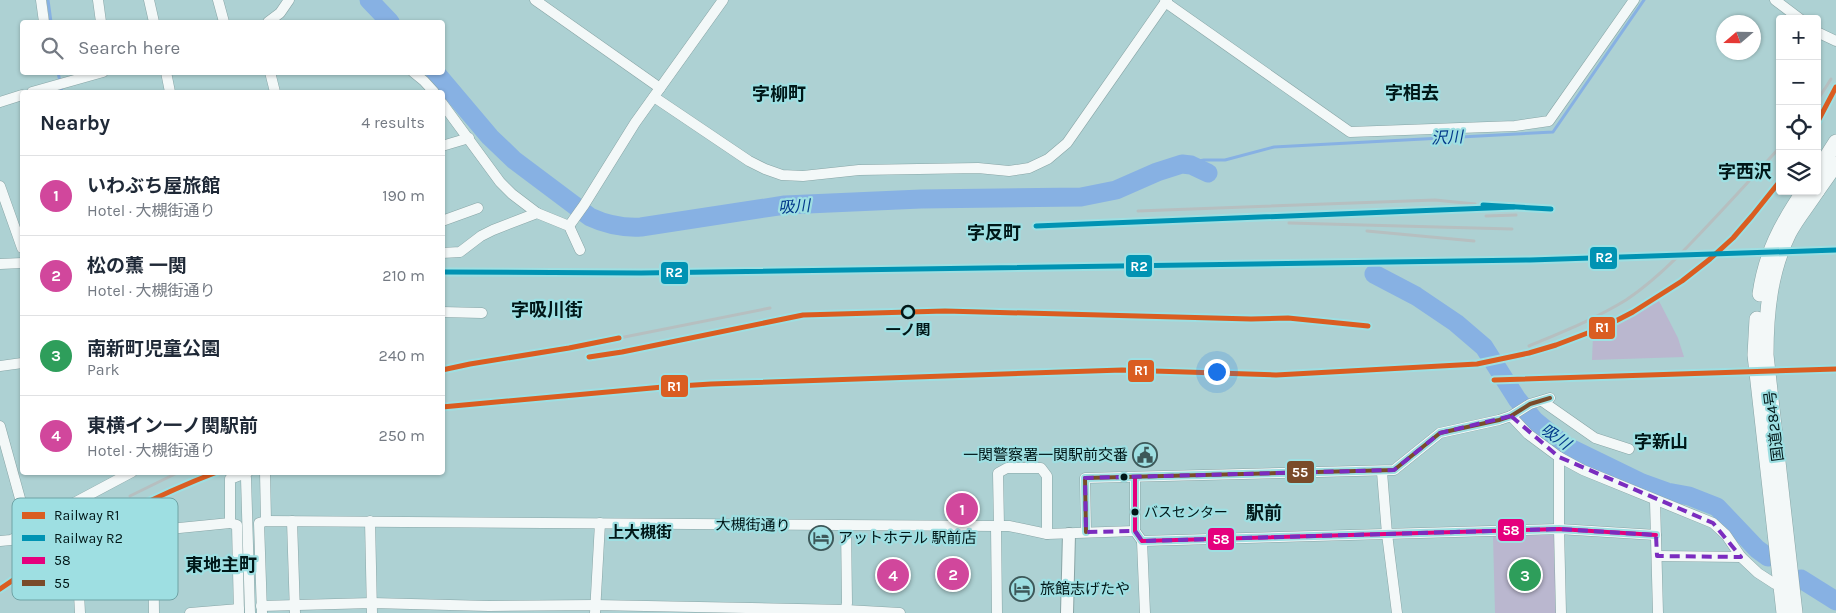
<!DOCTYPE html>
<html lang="en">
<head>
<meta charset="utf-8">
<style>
	:root { --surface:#fff; --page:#f6f6f7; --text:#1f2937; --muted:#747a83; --line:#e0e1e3; --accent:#3d5859 }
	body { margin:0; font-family:Karla,"Noto Sans JP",sans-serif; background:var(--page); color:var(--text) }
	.controls { position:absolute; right:15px; top:15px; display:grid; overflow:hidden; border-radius:5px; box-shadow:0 1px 4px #0004 }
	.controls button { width:45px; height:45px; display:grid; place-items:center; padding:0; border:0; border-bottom:1px solid var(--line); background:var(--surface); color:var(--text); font:25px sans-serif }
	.compass { position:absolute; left:1716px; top:15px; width:45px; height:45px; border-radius:50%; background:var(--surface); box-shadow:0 1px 4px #0004; rotate:250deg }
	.you { position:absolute; left:1216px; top:371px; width:18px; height:18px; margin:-12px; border:4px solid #fff; border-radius:50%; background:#1a73e8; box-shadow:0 0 0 8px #1a73e833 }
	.badge { display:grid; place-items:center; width:32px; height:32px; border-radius:50%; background:var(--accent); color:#fff; font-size:16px; font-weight:700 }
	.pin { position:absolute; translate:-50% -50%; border:2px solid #fff; box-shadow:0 1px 5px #0006 }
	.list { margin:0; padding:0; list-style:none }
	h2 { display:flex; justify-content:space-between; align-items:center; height:65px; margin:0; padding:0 20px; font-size:21px }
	h2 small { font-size:16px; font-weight:400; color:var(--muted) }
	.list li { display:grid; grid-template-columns:32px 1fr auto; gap:15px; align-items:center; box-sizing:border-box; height:80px; padding:0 20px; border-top:1px solid var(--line) }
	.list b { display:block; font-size:19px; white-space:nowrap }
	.list p { margin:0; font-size:16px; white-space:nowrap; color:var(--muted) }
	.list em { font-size:16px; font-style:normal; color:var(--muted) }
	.icon { flex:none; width:28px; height:28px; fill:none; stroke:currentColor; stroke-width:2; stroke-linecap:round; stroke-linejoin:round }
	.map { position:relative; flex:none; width:1836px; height:613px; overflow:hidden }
	.search { position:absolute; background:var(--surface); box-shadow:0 1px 4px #0004; left:20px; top:20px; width:425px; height:55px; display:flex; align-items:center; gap:12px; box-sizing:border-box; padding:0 18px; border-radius:5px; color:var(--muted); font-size:19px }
	.panel { position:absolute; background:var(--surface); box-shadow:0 1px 4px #0004; left:20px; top:90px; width:425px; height:385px; border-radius:5px }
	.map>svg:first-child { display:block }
	.green { fill:#bab7cf }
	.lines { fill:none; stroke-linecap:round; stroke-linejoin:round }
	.stream { stroke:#87b1e3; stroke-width:3 }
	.river { stroke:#87b1e3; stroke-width:19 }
	.minor-tunnel { stroke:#8aacae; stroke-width:10; stroke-dasharray:10 5; stroke-linecap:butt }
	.minor-casing { stroke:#88a5a6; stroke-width:11 }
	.major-casing { stroke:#88a5a6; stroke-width:14 }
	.highway-casing { stroke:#88a5a6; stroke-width:16 }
	.minor { stroke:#f3f8f8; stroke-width:10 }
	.major { stroke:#f3f8f8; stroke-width:12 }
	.highway { stroke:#f3f8f8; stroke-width:15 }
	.rail { stroke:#b6bfc0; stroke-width:3 }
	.bus-1-casing { stroke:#9edfe2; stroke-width:8 }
	.bus-2-casing { stroke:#9edfe2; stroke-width:8 }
	.bus-1 { stroke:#e5007d; stroke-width:4 }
	.bus-2 { stroke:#7a4b2a; stroke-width:4 }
	.rail-1-casing { stroke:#9edfe2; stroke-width:9 }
	.rail-2-casing { stroke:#9edfe2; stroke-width:9 }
	.rail-1 { stroke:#da5d21; stroke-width:5 }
	.rail-2 { stroke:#0093b3; stroke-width:5 }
	.marked { fill:none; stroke:#7b2cbf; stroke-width:4; stroke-dasharray:10 6; stroke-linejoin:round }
	.stop-dot { fill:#9edfe2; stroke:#001718; stroke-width:2.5 }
	.bus-dot { fill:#001718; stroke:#9edfe2; stroke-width:2 }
	.labels { text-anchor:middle; stroke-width:4.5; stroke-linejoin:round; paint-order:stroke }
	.bus-label { font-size:14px; fill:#001718; stroke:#9edfe2; text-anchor:start }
	.stop-label { font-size:15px; font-weight:bold; fill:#001718; stroke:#9edfe2 }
	.street-label { font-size:15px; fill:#001718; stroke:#9edfe2 }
	.poi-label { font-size:15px; fill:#001718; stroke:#9edfe2; text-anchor:start }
	.water-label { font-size:16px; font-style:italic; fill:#02398a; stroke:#9edfe2 }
	.neighbourhood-label { font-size:16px; font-weight:bold; fill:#001718; stroke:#9edfe2 }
	.quarter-label { font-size:18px; font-weight:bold; fill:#001718; stroke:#9edfe2 }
	.key { fill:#9edfe2; stroke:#6fa3a5; stroke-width:1 }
	.key-label { font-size:14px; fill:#001718 }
	.line-badge { stroke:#9edfe2; stroke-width:2 }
	.badge-label { font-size:14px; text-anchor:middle; font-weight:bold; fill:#fff }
</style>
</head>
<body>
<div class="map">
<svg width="1836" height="613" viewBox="0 0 1836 613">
	<rect width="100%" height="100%" fill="#add1d3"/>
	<g class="green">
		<path d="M1659,301L1678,338L1684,357L1592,360L1593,336Z"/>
		<path d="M1554,535L1556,613H1495L1493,536Z"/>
	</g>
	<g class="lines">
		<g class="stream">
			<path d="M48,0L51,22"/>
			<path d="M58,72L62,92"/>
			<path d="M1182,164L1204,160H1225L1274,147L1553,132L1644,0"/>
		</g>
		<g class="river">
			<path d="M369,0L390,22"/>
			<path d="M435,72L490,137L514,160L590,217C607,225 622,228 641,227L785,205L921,199L1081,197L1116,190L1157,172L1182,164L1191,165L1208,173"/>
			<path d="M1374,274L1416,296L1456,323L1484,347L1517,399L1534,420L1566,446L1642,483L1667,492L1689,496L1717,507L1757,549L1768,557"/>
			<path d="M1801,579L1836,601"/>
		</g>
		<path class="minor-tunnel" d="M30,537L48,564"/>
		<defs>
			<g id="minor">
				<path d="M41,0L44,22"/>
				<path d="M98,0L101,22"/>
				<path d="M149,0L154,22"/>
				<path d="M218,0L224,22"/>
				<path d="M535,0L660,88"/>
				<path d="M1775,0L1800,19"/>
				<path d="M1165,2L1350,132L1515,126L1549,121L1634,0"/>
				<path d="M268,22L280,13L289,0"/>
				<path d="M1817,32L1836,41"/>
				<path d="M166,72L170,92"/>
				<path d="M270,72L275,92"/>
				<path d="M413,72L424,81L434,92"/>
				<path d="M32,92L103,72"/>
				<path d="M654,97L749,161L765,169L782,175L803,176L859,170L978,168L1009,171L1029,168L1048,159L1067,143L1167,0"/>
				<path d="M0,102L22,95"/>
				<path d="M442,103L500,182L512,194L537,213"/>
				<path d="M442,146L469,138"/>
				<path d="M0,186L22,248"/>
				<path d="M442,221L478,208"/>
				<path d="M569,226L584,205L635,123L723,0"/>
				<path d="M442,253L460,252L481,236L493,230L537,213L569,226L580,250"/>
				<path d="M0,264L22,263"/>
				<path d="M442,312L482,313"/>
				<path d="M0,366L22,363"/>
				<path d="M1542,401L1595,438L1629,449"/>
				<path d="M1511,416L1528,434L1559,457L1583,470L1713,523L1726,535L1741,557L1758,573L1775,584H1782"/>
				<path d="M0,426L29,531L11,540L0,541"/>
				<path d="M1559,457V529L1561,613"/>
				<path d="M265,472L266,521"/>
				<path d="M1382,472L1387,534L1397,613"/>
				<path d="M1135,477V531L1142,541L1559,529L1656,535"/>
				<path d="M246,478L250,613"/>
				<path d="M1655,501L1658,613"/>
				<path d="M292,521L295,613"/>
				<path d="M370,521L372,613"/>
				<path d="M230,523L237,525L239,613"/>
				<path d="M996,526L997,613"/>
				<path d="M999,526L998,473L1007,468H1041L1047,476V534"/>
				<path d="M153,530L154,613"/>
				<path d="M1086,532L1085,478L1394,470L1440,433L1499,420L1511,416L1530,404L1550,398"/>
				<path d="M30,537L29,531L48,523L57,512L132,472"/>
				<path d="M1142,541L1145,613"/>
				<path d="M1657,556L1741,557"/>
				<path d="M48,564L52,566L67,556L77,555"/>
				<path d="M261,606L372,603L489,606L595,605L846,610L900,613"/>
				<path d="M80,613L77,555L108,535L230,523V479L248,472"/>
				<path d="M190,613L239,609"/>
				<path d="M262,613L259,523L266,521L999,526H1009L1047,534L1135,531"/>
				<path d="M595,613L600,523"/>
				<path d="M845,613L847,603L846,526"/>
			</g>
			<path id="major" d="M1067,613L1069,534"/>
			<g id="highway">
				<path d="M1817,172L1836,142"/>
				<path d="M1817,191L1836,164"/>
				<path d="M1760,294C1766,253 1781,225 1804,191"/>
				<path d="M1757,319L1755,355L1784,613"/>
				<path d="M1795,613L1766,355C1766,313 1770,271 1789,233C1796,219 1808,205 1817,191"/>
			</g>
		</defs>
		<use href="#minor" class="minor-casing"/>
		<use href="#major" class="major-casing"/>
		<use href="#highway" class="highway-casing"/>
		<use href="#minor" class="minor"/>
		<use href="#major" class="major"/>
		<use href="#highway" class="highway"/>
		<g class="rail">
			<path d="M1817,101L1831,79"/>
			<path d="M1507,207L1551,209"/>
			<path d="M1138,211L1435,200L1475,204"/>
			<path d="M1486,216L1516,215"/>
			<path d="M1289,223L1512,229"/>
			<path d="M1036,226L1514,207"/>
			<path d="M1367,231L1474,241"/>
			<path d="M442,272L641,273L1530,260"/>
			<path d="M1529,346C1562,332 1595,319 1626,300C1650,284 1672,263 1692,242C1722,211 1751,179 1780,147"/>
			<path d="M589,357L622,352L803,315L945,311L1251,319L1288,318L1368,326"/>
			<path d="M442,370L470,364L569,348L770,308"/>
			<path d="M442,407L663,387L711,384L1018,374"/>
			<path d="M130,496L179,472"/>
		</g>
		<defs>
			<path id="bus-1" d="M1135,477V531L1142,541L1559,529L1656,535"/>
			<path id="bus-2" d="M1086,532L1085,478L1394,470L1440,433L1499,420L1511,416L1530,404L1550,398"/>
		</defs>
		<use href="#bus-1" class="bus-1-casing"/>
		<use href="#bus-2" class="bus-2-casing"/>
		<use href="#bus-1" class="bus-1"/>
		<use href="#bus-2" class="bus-2"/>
		<defs>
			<g id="rail-1">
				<path d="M1817,123L1836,87"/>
				<path d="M589,357L622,352L803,315L945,311L1251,319L1288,318L1368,326"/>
				<path d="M442,370L470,364L569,348L619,338"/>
				<path d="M1494,380L1836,369"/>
				<path d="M442,407L663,387L711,384L1122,370L1276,375L1477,364L1529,353L1556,345L1606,326L1633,312L1682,281L1710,259L1733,238L1752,216L1780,181"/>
				<path d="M0,589C68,541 139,502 217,472"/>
			</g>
			<g id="rail-2">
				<path d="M1483,205L1551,209"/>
				<path d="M1036,226L1514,207"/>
				<path d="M442,272L641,273L1530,260L1836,250"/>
			</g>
		</defs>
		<use href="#rail-1" class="rail-1-casing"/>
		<use href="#rail-2" class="rail-2-casing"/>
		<use href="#rail-1" class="rail-1"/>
		<use href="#rail-2" class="rail-2"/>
	</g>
	<path class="marked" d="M1511,416L1559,457L1713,523L1741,557L1657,556L1656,535L1559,529L1142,541L1135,531L1086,532L1085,478L1394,470L1440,433Z"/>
	<defs>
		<symbol id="civic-ring" viewBox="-11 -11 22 22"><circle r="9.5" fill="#9edfe2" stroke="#3d5859" stroke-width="1.5"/><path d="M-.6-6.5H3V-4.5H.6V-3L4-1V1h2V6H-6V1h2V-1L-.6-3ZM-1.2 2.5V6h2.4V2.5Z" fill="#3d5859"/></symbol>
		<symbol id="hotel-ring" viewBox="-11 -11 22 22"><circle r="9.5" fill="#9edfe2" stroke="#3d5859" stroke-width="1.5"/><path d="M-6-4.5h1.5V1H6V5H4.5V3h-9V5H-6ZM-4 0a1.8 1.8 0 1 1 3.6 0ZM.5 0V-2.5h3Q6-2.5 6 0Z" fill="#3d5859"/></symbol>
	</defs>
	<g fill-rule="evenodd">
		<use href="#civic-ring" x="1131" y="441" width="28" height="28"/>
		<use href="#hotel-ring" x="807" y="524" width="28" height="28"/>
		<use href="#hotel-ring" x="1008" y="575" width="28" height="28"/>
	</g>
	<circle class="stop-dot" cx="908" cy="312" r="6"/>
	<g class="bus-dot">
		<circle cx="1124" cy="477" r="4.5"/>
		<circle cx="1135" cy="512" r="4.5"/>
	</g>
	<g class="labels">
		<g class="bus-label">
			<text x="1144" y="517">バスセンター</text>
		</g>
		<g class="stop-label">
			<text x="908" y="335">一ノ関</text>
		</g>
		<g class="street-label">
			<text transform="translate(1774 426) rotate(-97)" y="5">国道284号</text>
			<text transform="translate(753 525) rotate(1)" y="5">大槻街通り</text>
		</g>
		<g class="poi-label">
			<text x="1128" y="460" text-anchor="end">一関警察署一関駅前交番</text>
			<text x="838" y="543">アットホテル 駅前店</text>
			<text x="1040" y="594">旅館志げたや</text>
		</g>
		<g class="water-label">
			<text transform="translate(1447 137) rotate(-3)" y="6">沢川</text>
			<text transform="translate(794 206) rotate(-4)" y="6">吸川</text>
			<text transform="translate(1556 436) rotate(36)" y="6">吸川</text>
		</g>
		<g class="neighbourhood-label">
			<text x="640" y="538">上大槻街</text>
		</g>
		<g class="quarter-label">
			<text x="1412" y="99">字相去</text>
			<text x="779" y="100">字柳町</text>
			<text x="1745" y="178">字西沢</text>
			<text x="994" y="239">字反町</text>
			<text x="547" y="316">字吸川街</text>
			<text x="1661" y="448">字新山</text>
			<text x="1264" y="519">駅前</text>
			<text x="221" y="571">東地主町</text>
		</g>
	</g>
	<rect x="12" y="498" width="166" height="102" rx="8" class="key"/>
	<rect x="22" y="512" width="23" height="7" fill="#da5d21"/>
	<rect x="22" y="535" width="23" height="6" fill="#0093b3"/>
	<rect x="22" y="557" width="23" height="7" fill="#e5007d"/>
	<rect x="22" y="580" width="23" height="6" fill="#7a4b2a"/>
	<g class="key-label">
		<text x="54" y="520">Railway R1</text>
		<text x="54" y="543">Railway R2</text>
		<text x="54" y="565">58</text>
		<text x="54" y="588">55</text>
	</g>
	<g class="line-badge">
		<rect x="1589" y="246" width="29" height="24" rx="5" fill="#0093b3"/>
		<rect x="1125" y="254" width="28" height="24" rx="5" fill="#0093b3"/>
		<rect x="660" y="261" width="29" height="24" rx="5" fill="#0093b3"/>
		<rect x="1588" y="316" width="28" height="24" rx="5" fill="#da5d21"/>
		<rect x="1127" y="359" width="28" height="24" rx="5" fill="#da5d21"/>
		<rect x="660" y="374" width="29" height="24" rx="5" fill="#da5d21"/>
		<rect x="1286" y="460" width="29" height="24" rx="5" fill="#7a4b2a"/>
		<rect x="1497" y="518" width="28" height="24" rx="5" fill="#e5007d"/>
		<rect x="1207" y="527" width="28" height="24" rx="5" fill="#e5007d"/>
	</g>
	<g class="badge-label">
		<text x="1604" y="262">R2</text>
		<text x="1139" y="271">R2</text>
		<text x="674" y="277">R2</text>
		<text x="1602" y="332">R1</text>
		<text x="1141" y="375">R1</text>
		<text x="674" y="391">R1</text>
		<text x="1300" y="477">55</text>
		<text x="1511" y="535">58</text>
		<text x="1221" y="544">58</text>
	</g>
</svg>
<div class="controls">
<button>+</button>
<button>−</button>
<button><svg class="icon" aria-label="locate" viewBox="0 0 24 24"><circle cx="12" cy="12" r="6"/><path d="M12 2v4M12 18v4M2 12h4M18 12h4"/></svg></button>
<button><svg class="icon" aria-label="layers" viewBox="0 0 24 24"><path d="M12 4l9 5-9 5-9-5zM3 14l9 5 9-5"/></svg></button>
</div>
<svg class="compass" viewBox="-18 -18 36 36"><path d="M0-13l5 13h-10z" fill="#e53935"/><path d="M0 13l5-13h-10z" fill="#747a83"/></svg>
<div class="you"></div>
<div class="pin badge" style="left:962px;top:509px;background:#d1479c">1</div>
<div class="pin badge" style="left:953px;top:574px;background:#d1479c">2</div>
<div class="pin badge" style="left:1525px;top:575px;background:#2e9e5b">3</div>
<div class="pin badge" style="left:893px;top:575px;background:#d1479c">4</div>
<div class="search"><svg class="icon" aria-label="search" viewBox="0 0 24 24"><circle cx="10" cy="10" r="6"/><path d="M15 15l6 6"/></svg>Search here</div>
<section class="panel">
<h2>Nearby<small>4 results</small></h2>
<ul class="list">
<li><span class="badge" style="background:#d1479c">1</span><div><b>いわぶち屋旅館</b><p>Hotel · 大槻街通り</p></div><em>190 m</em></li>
<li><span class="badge" style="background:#d1479c">2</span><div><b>松の薫 一関</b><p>Hotel · 大槻街通り</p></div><em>210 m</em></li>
<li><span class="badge" style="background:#2e9e5b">3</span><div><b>南新町児童公園</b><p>Park</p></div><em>240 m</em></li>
<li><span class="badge" style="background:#d1479c">4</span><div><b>東横イン一ノ関駅前</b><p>Hotel · 大槻街通り</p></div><em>250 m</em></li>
</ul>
</section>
</div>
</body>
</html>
